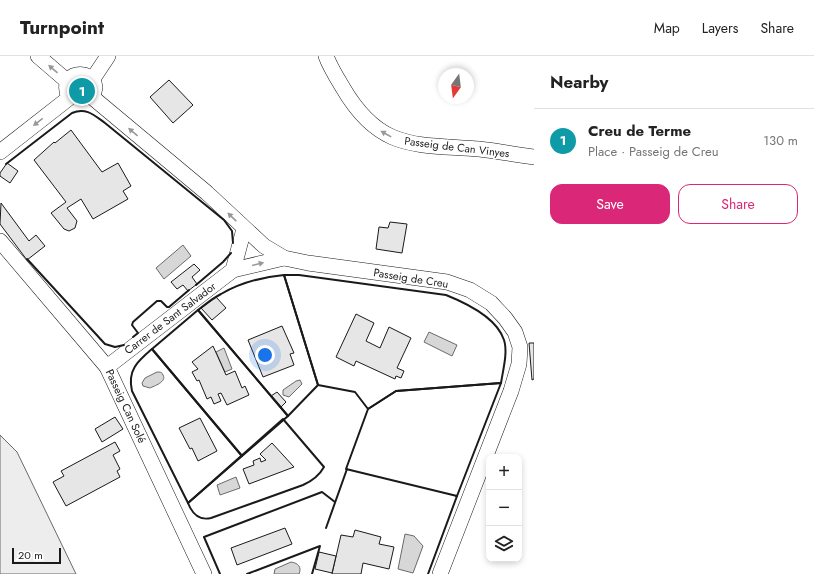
<!DOCTYPE html>
<html lang="en">
<head>
<meta charset="utf-8">
<style>
	:root { --surface:#fff; --page:#f6f6f6; --text:#222; --muted:#767676; --line:#e0e0e0; --accent:#db2777 }
	body { margin:0; font-family:Jost,sans-serif; background:var(--page); color:var(--text) }
	.controls { position:absolute; right:12px; bottom:12px; display:grid; overflow:hidden; border-radius:8px; box-shadow:0 2px 6px #0003 }
	.controls button { width:36px; height:36px; display:grid; place-items:center; padding:0; border:0; border-bottom:1px solid var(--line); background:var(--surface); color:var(--text); font:20px sans-serif }
	.compass { position:absolute; left:438px; top:12px; width:36px; height:36px; border-radius:50%; background:var(--surface); box-shadow:0 2px 6px #0003; rotate:194deg }
	.scale { position:absolute; left:12px; bottom:10px; width:49px; box-sizing:border-box; padding-left:4px; border:2px solid #1a1a1a; border-top:0; font-size:11px; line-height:14px; white-space:nowrap; color:#1a1a1a; -webkit-text-stroke:3px #fff; paint-order:stroke }
	.you { position:absolute; left:265px; top:299px; width:14px; height:14px; margin:-10px; border:3px solid #fff; border-radius:50%; background:#1a73e8; box-shadow:0 0 0 6px #1a73e833 }
	.badge { display:grid; place-items:center; width:26px; height:26px; border-radius:50%; background:var(--accent); color:#fff; font-size:13px; font-weight:700 }
	.pin { position:absolute; translate:-50% -50%; border:2px solid #fff; box-shadow:0 1px 4px #0006 }
	.list { margin:0; padding:0; list-style:none }
	h2 { display:flex; justify-content:space-between; align-items:center; height:52px; margin:0; padding:0 16px; font-size:17px }
	h2 small { font-size:13px; font-weight:400; color:var(--muted) }
	.list li { display:grid; grid-template-columns:26px 1fr auto; gap:12px; align-items:center; box-sizing:border-box; height:64px; padding:0 16px; border-top:1px solid var(--line) }
	.list b { display:block; font-size:15px; white-space:nowrap }
	.list p { margin:0; font-size:13px; white-space:nowrap; color:var(--muted) }
	.list em { font-size:13px; font-style:normal; color:var(--muted) }
	.actions { display:flex; gap:8px; padding:12px 16px }
	.actions a { flex:1; padding:9px 0; border:1px solid var(--accent); border-radius:12px; text-align:center; font-size:14px; color:var(--accent) }
	.actions .main { background:var(--accent); color:#fff }
	.icon { flex:none; width:22px; height:22px; fill:none; stroke:currentColor; stroke-width:2; stroke-linecap:round; stroke-linejoin:round }
	.map { position:relative; flex:none; width:534px; height:518px; overflow:hidden }
	header { display:flex; align-items:center; gap:24px; box-sizing:border-box; height:56px; padding:0 20px; background:var(--surface); border-bottom:1px solid var(--line) }
	header strong { font-size:19px }
	nav { display:flex; gap:22px; margin-inline-start:auto; font-size:14px }
	main { display:flex }
	aside { flex:1; background:var(--surface) }
	.map>svg:first-child { display:block }
	.green { fill:#ededed; stroke:#6a6a6a }
	.water { fill:#d7d7d7; stroke:#6a6a6a }
	.building { fill:#e6e6e6; stroke:#1a1a1a }
	.lines { fill:none; stroke-linecap:round; stroke-linejoin:round }
	.street-casing { stroke:#1a1a1a; stroke-width:16 }
	.street { stroke:#fff; stroke-width:15 }
	.wall { stroke:#1a1a1a; stroke-width:2 }
	.oneway { fill:#989898 }
	.labels { text-anchor:middle; stroke-width:3; stroke-linejoin:round; paint-order:stroke }
	.street-label { font-size:11px; fill:#1a1a1a; stroke:#fff }
</style>
</head>
<body>
<header>
<strong>Turnpoint</strong>
<nav><a>Map</a><a>Layers</a><a>Share</a></nav>
</header>
<main>
<div class="map">
<svg width="534" height="518" viewBox="0 0 534 518">
	<rect width="100%" height="100%" fill="#fff"/>
	<path class="green" d="M0,379L17,396L76,518H0Z"/>
	<g class="water">
		<path d="M183,189L191,200L164,223L156,212Z"/>
		<path d="M429,276L457,289L452,300L424,286Z"/>
		<path d="M224,292L232,313L225,316L216,296Z"/>
		<path d="M157,316C160,316 162,316 163,319C167,326 154,330 150,332L143,330L142,327L145,322Z"/>
		<path d="M300,324L302,328L289,341L283,339V334L296,325Z"/>
		<path d="M236,421L240,432L220,439L217,429Z"/>
		<path d="M405,478L414,480L423,490L413,517L398,513Z"/>
		<path d="M291,506C298,507 302,511 299,518H274L275,513Z"/>
	</g>
	<g class="building">
		<path d="M169,24L193,49L173,67L150,41Z"/>
		<path d="M71,74L102,116L118,107L131,130L123,135L128,143L93,163L81,143L67,152L77,165L75,172L69,175L64,173L51,157L66,146L34,104L54,86L55,87Z"/>
		<path d="M7,107L18,115L10,127L0,120V117Z"/>
		<path d="M1,147L29,185L36,179L45,190L27,204L0,168Z"/>
		<path d="M390,166L407,168L402,197L376,193L379,171L388,172Z"/>
		<path d="M194,208L200,214L192,221L197,228L188,235L183,229L177,233L171,226Z"/>
		<path d="M216,241L226,252L212,264L201,252Z"/>
		<path d="M356,258L374,267L366,285L380,292L389,271L411,282L397,312L404,315L401,322L396,320L395,323L356,305L354,310L336,301Z"/>
		<path d="M282,270L294,297L290,298L294,309L263,321L248,284Z"/>
		<path d="M529,287H534V323L532,324Z"/>
		<path d="M213,290L226,319L235,315L242,332L245,330L249,339L227,349L221,337L218,338L221,345L214,348L211,341L207,343L199,324L197,325L192,316L198,313L192,306Z"/>
		<path d="M277,336L286,346L281,351L271,340Z"/>
		<path d="M115,361L123,373L102,386L95,373Z"/>
		<path d="M200,362L217,395L198,405L192,392L190,393L179,372Z"/>
		<path d="M115,386L120,395L113,399L120,413L117,415L120,421L66,450L53,426L64,420L61,415Z"/>
		<path d="M272,387L294,411L249,428L243,413L254,409L253,405L260,402L261,406L266,404L260,398Z"/>
		<path d="M285,472L292,488L237,509L231,492Z"/>
		<path d="M355,474L381,481L379,488L394,491L389,513L363,507L361,518H332L341,479L353,481Z"/>
		<path d="M319,496L336,500L332,517L315,513Z"/>
	</g>
	<g class="lines">
		<defs>
			<g id="street">
				<path d="M38,0L67,25"/>
				<path d="M326,0C330,11 337,22 343,32C380,95 415,88 479,93C498,95 516,99 534,101"/>
				<path d="M92,24L108,0"/>
				<path d="M0,96L69,42C57,14 93,12 95,31C95,34 93,38 92,41L207,137L264,190L284,202L308,207L447,226L470,234L491,247L505,262L515,276L520,291L519,308L511,335L440,518"/>
				<path d="M0,185L107,311L204,518"/>
				<path d="M233,214L284,202"/>
				<path d="M107,311L233,214L244,173"/>
			</g>
		</defs>
		<use href="#street" class="street-casing"/>
		<use href="#street" class="street"/>
		<g class="wall">
			<path d="M6,108L72,57C86,51 94,59 105,67L224,164L232,175L233,187"/>
			<path d="M27,203L105,288L115,291L124,289"/>
			<path d="M284,219H299L446,239C466,247 497,262 504,284C508,296 503,314 501,327L396,335L368,353L355,336L318,329Z"/>
			<path d="M284,219L318,329L288,360L198,254C206,248 213,242 221,238C240,227 263,221 284,219Z"/>
			<path d="M196,229L223,206L231,197"/>
			<path d="M198,254L288,360L242,400L152,293Z"/>
			<path d="M133,281L138,277L132,269L133,266L157,245H161L167,251H169L189,234"/>
			<path d="M152,293L242,400L188,447L132,335C127,314 138,305 152,293Z"/>
			<path d="M501,327L457,440L346,413L368,353L396,335Z"/>
			<path d="M283,363L324,411C319,420 312,425 303,429L211,462C198,465 192,457 188,447Z"/>
			<path d="M326,472L347,413"/>
			<path d="M220,518L204,481L322,436L335,446"/>
			<path d="M247,518L320,490L312,518"/>
			<path d="M428,518L457,440H456"/>
		</g>
	</g>
	<defs><path id="oneway-solid" d="M-6-.8H1V-3.2L6.5 0L1 3.2V.8H-6Z"/></defs>
	<g class="oneway">
		<use href="#oneway-solid" transform="translate(53 13) rotate(-139)"/>
		<use href="#oneway-solid" transform="translate(38 66) rotate(142)"/>
		<use href="#oneway-solid" transform="translate(133 76) rotate(-140)"/>
		<use href="#oneway-solid" transform="translate(386 78) rotate(-151)"/>
		<use href="#oneway-solid" transform="translate(232 161) rotate(-136)"/>
		<use href="#oneway-solid" transform="translate(258 208) rotate(-14)"/>
	</g>
	<g class="labels">
		<g class="street-label">
			<text transform="translate(457 91) rotate(7)" y="4">Passeig de Can Vinyes</text>
			<text transform="translate(411 222) rotate(9)" y="4">Passeig de Creu</text>
			<text transform="translate(170 262) rotate(-37)" y="4">Carrer de Sant Salvador</text>
			<text transform="translate(126 350) rotate(65)" y="4">Passeig Can Solé</text>
		</g>
	</g>
</svg>
<div class="controls">
<button>+</button>
<button>−</button>
<button><svg class="icon" aria-label="layers" viewBox="0 0 24 24"><path d="M12 4l9 5-9 5-9-5zM3 14l9 5 9-5"/></svg></button>
</div>
<svg class="compass" viewBox="-18 -18 36 36"><path d="M0-13l5 13h-10z" fill="#e53935"/><path d="M0 13l5-13h-10z" fill="#767676"/></svg>
<div class="scale">20 m</div>
<div class="you"></div>
<div class="pin badge" style="left:82px;top:35px;background:#0f9aa8">1</div>
</div>
<aside>
<h2>Nearby<small></small></h2>
<ul class="list">
<li><span class="badge" style="background:#0f9aa8">1</span><div><b>Creu de Terme</b><p>Place · Passeig de Creu</p></div><em>130 m</em></li>
</ul>
<div class="actions"><a class="main">Save</a><a>Share</a></div>
</aside>
</main>
</body>
</html>
